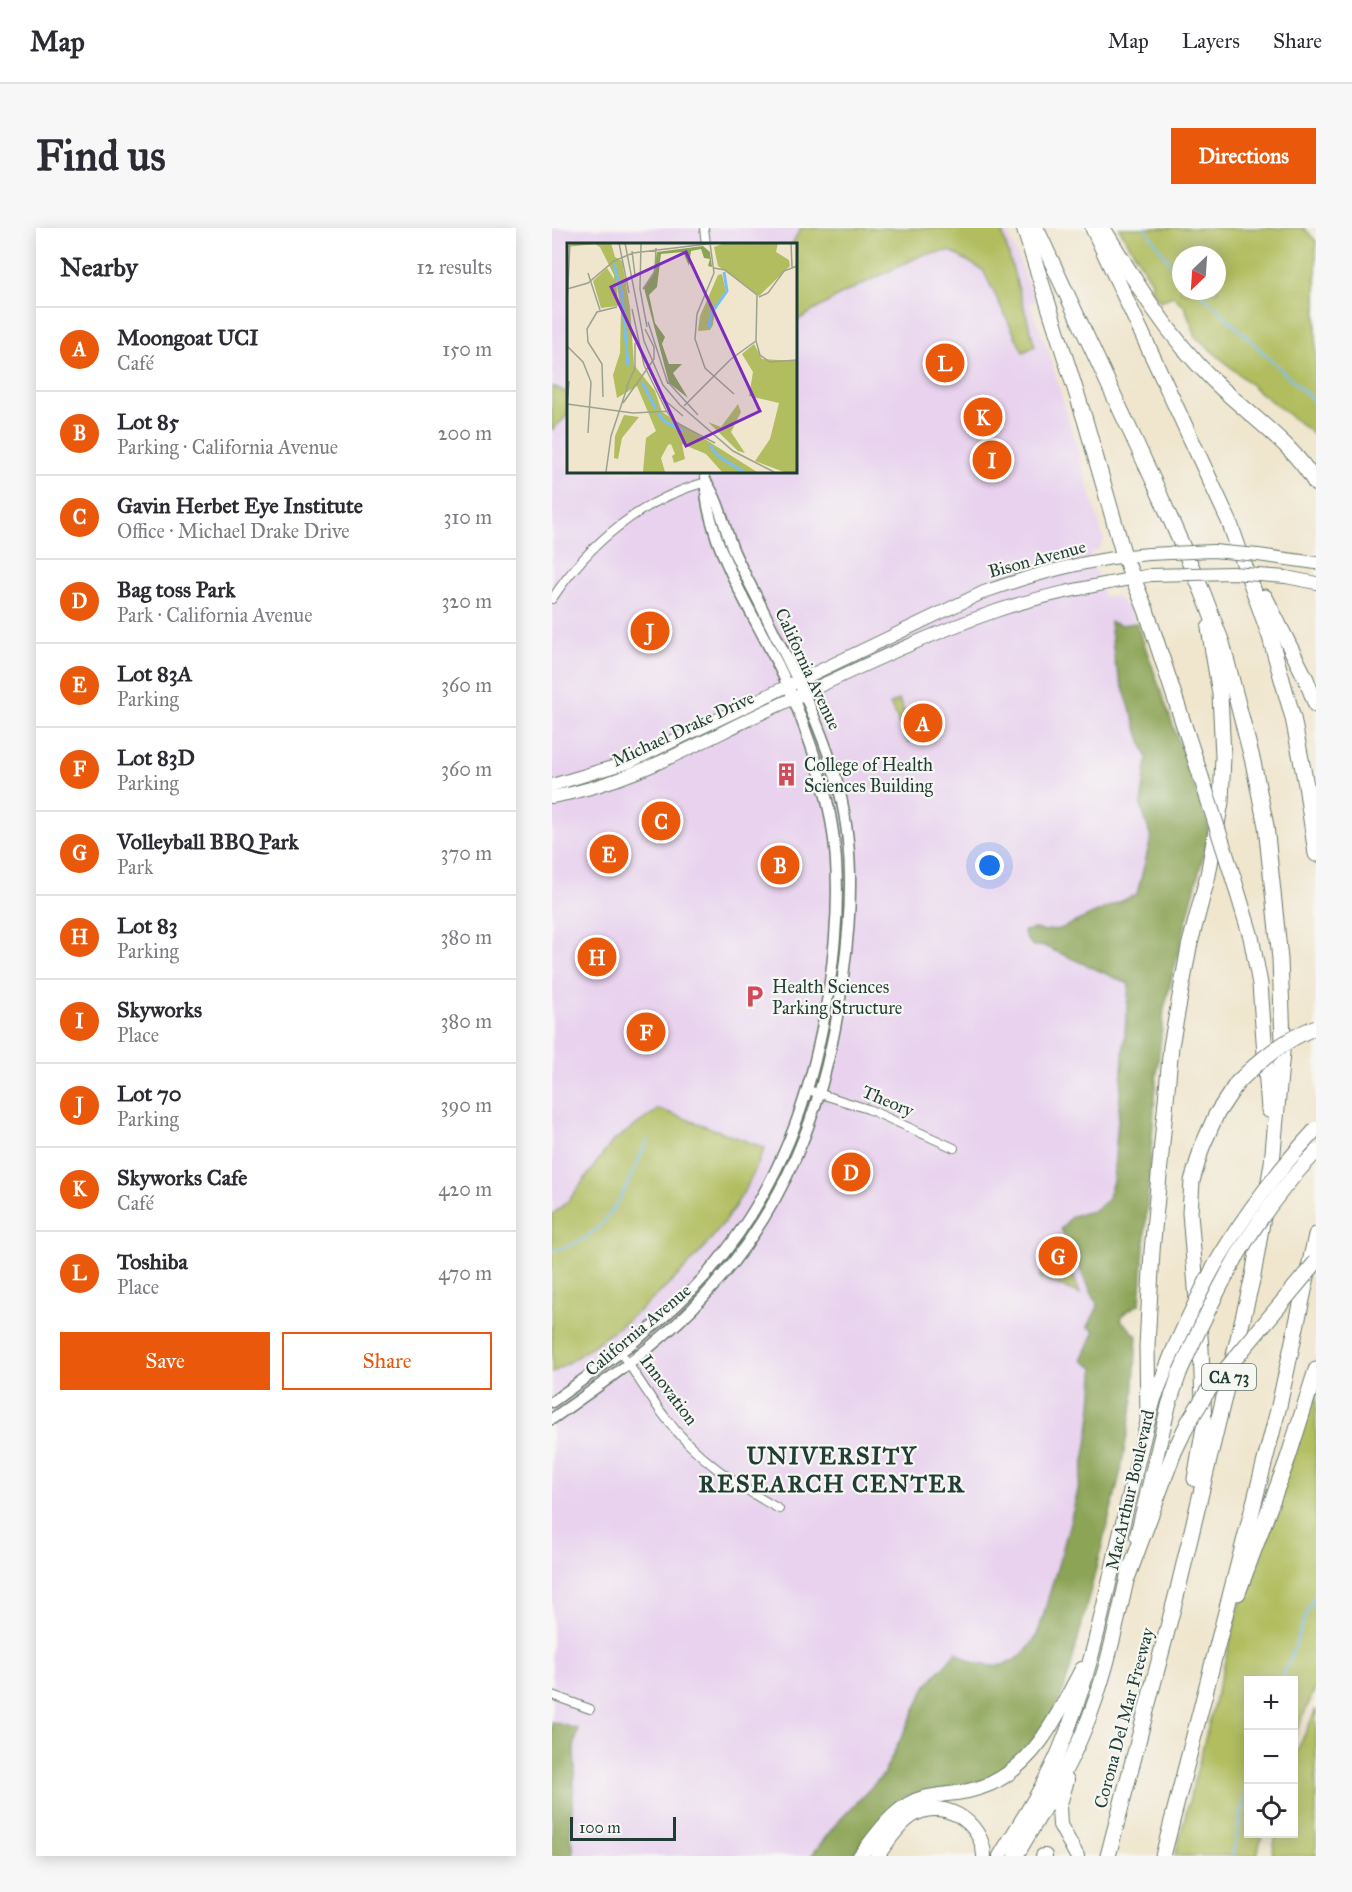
<!DOCTYPE html>
<html lang="en">
<head>
<meta charset="utf-8">
<style>
	:root { --surface:#fff; --page:#f7f7f7; --text:#2b2b33; --muted:#7c7c81; --line:#e1e1e2; --accent:#ea580c }
	body { margin:0; font-family:"IM FELL Great Primer",serif; background:var(--page); color:var(--text) }
	.controls { position:absolute; right:18px; bottom:18px; display:grid; overflow:hidden; border-radius:0px; box-shadow:0 3px 15px #0003 }
	.controls button { width:54px; height:54px; display:grid; place-items:center; padding:0; border:0; border-bottom:2px solid var(--line); background:var(--surface); color:var(--text); font:30px sans-serif }
	.compass { position:absolute; left:620px; top:18px; width:54px; height:54px; border-radius:50%; background:var(--surface); box-shadow:0 3px 15px #0003; rotate:205deg }
	.scale { position:absolute; left:18px; bottom:15px; width:106px; box-sizing:border-box; padding-left:6px; border:3px solid #1f3d34; border-top:0; font-size:16px; line-height:21px; white-space:nowrap; color:#1f3d34; -webkit-text-stroke:4px #f6f6f2; paint-order:stroke }
	.you { position:absolute; left:438px; top:638px; width:21px; height:21px; margin:-15px; border:4px solid #fff; border-radius:50%; background:#1a73e8; box-shadow:0 0 0 9px #1a73e833 }
	.badge { display:grid; place-items:center; width:39px; height:39px; border-radius:50%; background:var(--accent); color:#fff; font-size:20px; font-weight:700 }
	.pin { position:absolute; translate:-50% -50%; border:3px solid #fff; box-shadow:0 2px 6px #0006 }
	.list { margin:0; padding:0; list-style:none }
	h2 { display:flex; justify-content:space-between; align-items:center; height:78px; margin:0; padding:0 24px; font-size:26px }
	h2 small { font-size:20px; font-weight:400; color:var(--muted) }
	.list li { display:grid; grid-template-columns:39px 1fr auto; gap:18px; align-items:center; box-sizing:border-box; height:84px; padding:0 24px; border-top:2px solid var(--line) }
	.list b { display:block; font-size:22px; white-space:nowrap }
	.list p { margin:0; font-size:20px; white-space:nowrap; color:var(--muted) }
	.list em { font-size:20px; font-style:normal; color:var(--muted) }
	.actions { display:flex; gap:12px; padding:18px 24px }
	.actions a { flex:1; padding:14px 0; border:2px solid var(--accent); border-radius:0px; text-align:center; font-size:21px; color:var(--accent) }
	.actions .main { background:var(--accent); color:#fff }
	.icon { flex:none; width:33px; height:33px; fill:none; stroke:currentColor; stroke-width:2; stroke-linecap:round; stroke-linejoin:round }
	.map { position:relative; flex:none; width:764px; height:1628px; overflow:hidden; border-radius:0px }
	header { display:flex; align-items:center; gap:36px; box-sizing:border-box; height:84px; padding:0 30px; background:var(--surface); border-bottom:2px solid var(--line) }
	header strong { font-size:28px }
	nav { display:flex; gap:33px; margin-inline-start:auto; font-size:21px }
	.intro { display:flex; align-items:center; justify-content:space-between; box-sizing:border-box; height:144px; padding:0 36px }
	h1 { margin:0; font-size:42px }
	.button { padding:15px 27px; border-radius:0px; background:var(--accent); color:#fff; font-size:21px; font-weight:700 }
	main { display:flex; gap:36px; padding:0 36px }
	aside { flex:1; background:var(--surface); border-radius:0px; box-shadow:0 3px 15px #0003 }
	.map>svg:first-child { display:block }
	.built { fill:#e8d2ee; fill-rule:evenodd }
	.green { fill:#b1bd5f; stroke:#687d4a; stroke-width:1.5; fill-rule:evenodd }
	.forest { fill:#8ca456; stroke:#567045; stroke-width:1.5 }
	.lines { fill:none; stroke-linecap:round; stroke-linejoin:round }
	.stream { stroke:#7abff1; stroke-width:2 }
	.minor-casing { stroke:#68786a; stroke-width:10 }
	.tertiary-casing { stroke:#68786a; stroke-width:13 }
	.secondary-casing { stroke:#68786a; stroke-width:14 }
	.primary-casing { stroke:#68786a; stroke-width:16 }
	.motorway-casing { stroke:#68786a; stroke-width:17 }
	.minor { stroke:#fff; stroke-width:8 }
	.tertiary { stroke:#fff; stroke-width:10 }
	.secondary { stroke:#fff; stroke-width:12 }
	.primary { stroke:#fff; stroke-width:14 }
	.motorway { stroke:#fff; stroke-width:15 }
	.secondary-bridge-casing { stroke:#68786a; stroke-width:14; stroke-linecap:butt }
	.primary-bridge-casing { stroke:#68786a; stroke-width:16; stroke-linecap:butt }
	.motorway-bridge-casing { stroke:#68786a; stroke-width:17; stroke-linecap:butt }
	.secondary-bridge { stroke:#fff; stroke-width:12 }
	.primary-bridge { stroke:#fff; stroke-width:14 }
	.motorway-bridge { stroke:#fff; stroke-width:15 }
	.labels { text-anchor:middle; stroke-width:4.5; stroke-linejoin:round; paint-order:stroke }
	.shield { fill:#f6f6f2; stroke:#60746d; stroke-width:1.5 }
	.shield-label { font-size:16px; font-weight:bold; fill:#1f3d34 }
	.street-label { font-size:18px; fill:#1f3d34; stroke:#f6f6f2 }
	.poi-label { font-size:18px; fill:#1f3d34; stroke:#f6f6f2; text-anchor:start }
	.district-label { font-size:24px; font-weight:bold; letter-spacing:1.5px; fill:#1f3d34; stroke:#f6f6f2 }
	.inset-river { fill:none; stroke:#7abff1; stroke-width:3 }
	.inset-road { fill:none; stroke:#9ca290; stroke-width:1.5 }
	.view { fill:#7b2cbf; fill-opacity:0.15; stroke:#7b2cbf; stroke-width:3 }
	.inset-edge { fill:none; stroke:#1f3d34; stroke-width:3 }
</style>
</head>
<body>
<header>
<strong>Map</strong>
<nav><a>Map</a><a>Layers</a><a>Share</a></nav>
</header>
<div class="intro"><h1>Find us</h1><a class="button">Directions</a></div>
<main>
<aside>
<h2>Nearby<small>12 results</small></h2>
<ul class="list">
<li><span class="badge">A</span><div><b>Moongoat UCI</b><p>Café</p></div><em>150 m</em></li>
<li><span class="badge">B</span><div><b>Lot 85</b><p>Parking · California Avenue</p></div><em>200 m</em></li>
<li><span class="badge">C</span><div><b>Gavin Herbet Eye Institute</b><p>Office · Michael Drake Drive</p></div><em>310 m</em></li>
<li><span class="badge">D</span><div><b>Bag toss Park</b><p>Park · California Avenue</p></div><em>320 m</em></li>
<li><span class="badge">E</span><div><b>Lot 83A</b><p>Parking</p></div><em>360 m</em></li>
<li><span class="badge">F</span><div><b>Lot 83D</b><p>Parking</p></div><em>360 m</em></li>
<li><span class="badge">G</span><div><b>Volleyball BBQ Park</b><p>Park</p></div><em>370 m</em></li>
<li><span class="badge">H</span><div><b>Lot 83</b><p>Parking</p></div><em>380 m</em></li>
<li><span class="badge">I</span><div><b>Skyworks</b><p>Place</p></div><em>380 m</em></li>
<li><span class="badge">J</span><div><b>Lot 70</b><p>Parking</p></div><em>390 m</em></li>
<li><span class="badge">K</span><div><b>Skyworks Cafe</b><p>Café</p></div><em>420 m</em></li>
<li><span class="badge">L</span><div><b>Toshiba</b><p>Place</p></div><em>470 m</em></li>
</ul>
<div class="actions"><a class="main">Save</a><a>Share</a></div>
</aside>
<div class="map">
<svg width="764" height="1628" viewBox="0 0 764 1628">
	<rect width="100%" height="100%" fill="#f6f6f2"/>
	<filter id="ink" filterUnits="userSpaceOnUse"><feTurbulence type="fractalNoise" baseFrequency=".0167" numOctaves="2"/><feDisplacementMap in="SourceGraphic" scale="12" xChannelSelector="R" yChannelSelector="G"/><feConvolveMatrix kernelMatrix="1 2 1 2 8 2 1 2 1" color-interpolation-filters="sRGB"/></filter>
	<filter id="wash" filterUnits="userSpaceOnUse"><feTurbulence type="fractalNoise" baseFrequency=".008" numOctaves="4" result="noise"/><feDisplacementMap in="SourceGraphic" scale="24" xChannelSelector="R" yChannelSelector="G"/><feGaussianBlur stdDeviation="1.35" result="paint"/><feColorMatrix in="noise" values="0 0 0 0 0 0 0 0 0 0 0 0 0 0 0 0 0 1.4 0 .05"/><feComposite in="paint" operator="in"/></filter>
	<g filter="url(#wash)">
		<rect width="100%" height="100%" fill="#f0e6ce"/>
		<path class="built" d="M0,0H454L483,73L477,76L497,125L552,312L546,323L538,325L552,368H563L578,380L628,538L605,785L572,1083L525,1393L352,1567L341,1575L297,1628H0ZM16,16H243V243H16Z"/>
		<g class="green">
			<path d="M249,0H449L483,118L471,124L431,42L398,23L370,27L288,67L243,94V16H240Z"/>
			<path d="M567,0H752L764,13V208L706,163L644,109L633,79L621,68L608,73L599,61L600,54ZM629,27H665V63H629Z"/>
			<path d="M0,158L16,165V187L0,202Z"/>
			<path d="M347,472L364,510L356,514L338,476Z"/>
			<path d="M107,881L213,920C206,935 200,951 191,965C147,1041 73,1099 0,1145V987L18,971L60,914Z"/>
			<path d="M303,924L312,928L295,964L286,960Z"/>
			<path d="M506,1007L528,1066L488,1049Z"/>
			<path d="M764,1159V1459L742,1508V1452H696V1606H710L705,1628H623L686,1382Z"/>
			<path d="M764,1481V1628H720L724,1606H742V1530Z"/>
		</g>
		<g class="forest">
			<path d="M558,394L568,397L585,395L656,597V609L612,781L604,854L588,1075L571,1086L569,1092L585,1108L581,1173L568,1247L518,1442L510,1466L499,1488L476,1518L457,1536L432,1552L419,1557L351,1569L331,1588L300,1628H259L284,1596L331,1547L375,1457L404,1424C431,1445 463,1443 482,1412C490,1399 493,1379 498,1364C520,1292 541,1216 542,1140L530,1132L543,1103L536,1099L546,1078L509,1001L520,988L541,983L555,972L561,953L577,756L492,718H481L474,710L472,703L482,701L491,703L508,701L585,666L599,610L589,578L595,530L563,436Z"/>
			<path d="M0,1494L26,1501L22,1520L23,1541L18,1609L21,1616V1628H0Z"/>
		</g>
		<g class="lines">
			<g class="stream">
				<path d="M593,0L619,36L629,45"/>
				<path d="M647,63L764,175"/>
				<path d="M0,1022C56,1015 76,955 96,911"/>
				<path d="M730,1452L755,1384L764,1365"/>
				<path d="M680,1628L696,1556"/>
			</g>
		</g>
	</g>
	<g filter="url(#ink)">
		<g class="lines">
			<defs>
				<g id="minor">
					<path d="M152,0L154,16"/>
					<path d="M0,371C37,315 89,272 154,254L152,243"/>
					<path d="M256,862L316,881L402,920"/>
					<path d="M69,1125C84,1146 97,1169 113,1189C143,1229 184,1257 227,1281"/>
					<path d="M0,1467L38,1481"/>
				</g>
				<g id="tertiary">
					<path d="M0,1174C54,1135 109,1098 154,1047C227,964 261,868 277,761C285,707 289,652 280,598C273,554 258,513 242,472C220,417 185,367 165,311C159,292 153,273 154,254"/>
					<path d="M0,1191C48,1157 98,1123 140,1081C233,987 275,877 291,749C300,683 303,615 284,550C267,491 238,437 211,382C202,363 191,344 182,324C172,301 169,275 154,254"/>
				</g>
				<g id="secondary">
					<path d="M706,327L764,335"/>
					<path d="M734,349L764,355"/>
					<path d="M0,557L77,534L432,364C485,345 540,330 597,326"/>
					<path d="M0,569C82,555 152,511 227,477C298,444 369,409 444,383C494,366 547,357 599,347"/>
				</g>
				<g id="primary">
					<path d="M585,1308L617,1176L628,1144"/>
					<path d="M515,1552L507,1579L508,1597L525,1628"/>
					<path d="M308,1628C325,1607 343,1577 371,1570C393,1565 416,1566 438,1556C485,1535 507,1484 530,1441"/>
					<path d="M325,1628C335,1615 344,1599 358,1589C388,1567 431,1593 432,1628"/>
					<path d="M448,1628C469,1593 492,1559 508,1521C533,1462 547,1400 561,1338C572,1289 584,1240 596,1192L602,1171L621,1123"/>
					<path d="M464,1628C488,1587 514,1546 532,1502C554,1450 565,1393 578,1338"/>
					<path d="M491,1628H493"/>
				</g>
				<g id="motorway">
					<path d="M472,0L533,192L572,328L594,382L649,549"/>
					<path d="M484,0L603,256L651,365L670,415L701,534L714,598L728,731L731,813L720,935L701,1048L626,1361L556,1628"/>
					<path d="M541,0L677,293L718,409L741,490L754,557L764,626"/>
					<path d="M551,0C583,54 616,108 661,152C695,186 740,214 764,256"/>
					<path d="M713,369L754,451L764,477"/>
					<path d="M681,649L699,709L708,756L717,882"/>
					<path d="M596,1192L595,1118L600,1023L619,818L637,719L656,647L669,574L671,528L668,466L657,400"/>
					<path d="M643,1251L652,1199L649,1121L638,985L640,953L650,919L664,887L685,855"/>
					<path d="M576,1348L622,1224"/>
					<path d="M686,1365L736,1230L764,1142"/>
					<path d="M611,1628L727,1178L764,1007"/>
				</g>
			</defs>
			<use href="#minor" class="minor-casing"/>
			<use href="#tertiary" class="tertiary-casing"/>
			<use href="#secondary" class="secondary-casing"/>
			<use href="#primary" class="primary-casing"/>
			<use href="#motorway" class="motorway-casing"/>
			<use href="#minor" class="minor"/>
			<use href="#tertiary" class="tertiary"/>
			<use href="#secondary" class="secondary"/>
			<use href="#primary" class="primary"/>
			<use href="#motorway" class="motorway"/>
			<defs>
				<g id="secondary-bridge">
					<path d="M597,326L661,323L706,327"/>
					<path d="M599,347L680,345L734,349"/>
				</g>
				<g id="primary-bridge">
					<path d="M621,1123C636,1090 651,1056 670,1025C697,980 729,939 764,901"/>
					<path d="M628,1144C664,1062 700,989 764,924"/>
				</g>
				<g id="motorway-bridge">
					<path d="M649,549L681,649"/>
					<path d="M685,855C709,831 732,812 764,799"/>
					<path d="M622,1224L636,1195L655,1164L764,1034"/>
				</g>
			</defs>
			<use href="#secondary-bridge" class="secondary-bridge-casing"/>
			<use href="#primary-bridge" class="primary-bridge-casing"/>
			<use href="#motorway-bridge" class="motorway-bridge-casing"/>
			<use href="#secondary-bridge" class="secondary-bridge"/>
			<use href="#primary-bridge" class="primary-bridge"/>
			<use href="#motorway-bridge" class="motorway-bridge"/>
		</g>
	</g>
	<defs>
		<symbol id="building-bare" viewBox="-9 -9 18 18"><path d="M-4-6H4V6H1V3H-1V6H-4ZM-2.5-4.3h1.7v1.8h-1.7ZM.8-4.3h1.7v1.8H.8ZM-2.5-1h1.7V.8h-1.7ZM.8-1h1.7V.8H.8Z" fill="#d1495b" stroke="#f6f6f2" stroke-width="2.5" paint-order="stroke"/></symbol>
		<symbol id="parking-bare" viewBox="-9 -9 18 18"><path d="M-3.5-5.5H1a3.5 3.5 0 0 1 0 7H-1V5.5H-3.5ZM-1-3.4V-.6H.8a1.4 1.4 0 0 0 0-2.8Z" fill="#d1495b" stroke="#f6f6f2" stroke-width="2.5" paint-order="stroke"/></symbol>
	</defs>
	<g fill-rule="evenodd">
		<use href="#building-bare" x="218" y="530" width="33" height="33"/>
		<use href="#parking-bare" x="186" y="752" width="33" height="33"/>
	</g>
	<g class="labels">
		<rect class="shield" x="650" y="1136" width="54" height="26" rx="4.5"/>
		<g class="shield-label">
			<text x="677" y="1155">CA 73</text>
		</g>
		<g class="street-label">
			<text transform="translate(485 331) rotate(-15)" y="6">Bison Avenue</text>
			<text transform="translate(256 441) rotate(65)" y="6">California Avenue</text>
			<text transform="translate(131 501) rotate(-25)" y="6">Michael Drake Drive</text>
			<text transform="translate(336 873) rotate(23)" y="6">Theory</text>
			<text transform="translate(86 1102) rotate(-40)" y="6">California Avenue</text>
			<text transform="translate(117 1162) rotate(53)" y="6">Innovation</text>
			<text transform="translate(578 1262) rotate(-77)" y="6">MacArthur Boulevard</text>
			<text transform="translate(572 1490) rotate(-75)" y="6">Corona Del Mar Freeway</text>
		</g>
		<g class="poi-label">
			<text x="252" y="543">College of Health<tspan x="252" dy="21">Sciences Building</tspan></text>
			<text x="220" y="765">Health Sciences<tspan x="220" dy="21">Parking Structure</tspan></text>
		</g>
		<g class="district-label">
			<text x="280" y="1236">UNIVERSITY<tspan x="280" dy="28">RESEARCH CENTER</tspan></text>
		</g>
	</g>
	<g transform="translate(15 15)">
		<rect width="230" height="230" fill="#f0e6ce"/>
		<path d="M7,0H44L48,14L55,18L63,64L67,122L88,148L95,169L190,229H155L139,211L115,201L118,216L107,220L105,213L108,211L104,201L101,202L94,215L98,229H76L79,195L89,188L70,143L50,155L46,132L53,110L54,66L49,37L51,63L34,65L26,38L40,25L47,36V32L33,4L28,1L0,4ZM158,0H211L209,9L222,17L223,23L192,53L151,23L147,4ZM155,31L159,49L148,66L146,82L143,87L131,88L133,73L151,32ZM187,101L195,116L229,118V229H217L188,218L203,196L212,160L182,153L186,129L175,111ZM171,161L174,169L164,189L178,210L171,208L141,179L154,184ZM57,172L72,174L55,195L51,216L47,215L48,193Z" fill="#b1bd5f"/>
		<path d="M136,3L143,9L145,24L141,23L143,16L137,15L134,6L124,8L122,23L116,9L94,11L90,44L82,52L88,80L98,94L95,101L102,121H115L106,130L121,155L102,140L77,45L86,32L90,9Z" fill="#8ca456"/>
		<path class="inset-river" d="M47,21L55,52L61,123M142,84L144,71L160,48L157,29M75,139L89,166M91,170L97,178L116,188M143,202L150,212L176,229"/>
		<path class="inset-road" d="M52,0L62,50M58,0L77,98L96,142L113,162L166,208L207,229M74,0L73,46L80,84M143,0L147,30L130,71L128,96L138,125L167,151M224,0L225,24M65,8L68,32M147,25L158,27L190,52L189,98M21,30L33,67M0,46L21,40L47,18L66,10L148,0M76,46L88,28L89,5M192,54L201,50L217,28L230,23M0,62L3,0M65,66L77,122L100,169L108,179L148,200M81,79L101,141M0,103L16,119L24,139L21,190M99,137L131,172M59,145L68,125V100M36,154L35,121L21,99L20,86L30,69L50,64M94,154L116,173M56,160L87,116V104L78,86M0,161L66,170L104,168M0,162L2,138M117,163L164,116L189,98L193,112L203,119L230,117M39,229L44,193L61,142"/>
		<path class="view" d="M119,9L193,168L119,203L44,44Z"/>
		<rect width="230" height="230" class="inset-edge"/>
	</g>
</svg>
<div class="controls">
<button>+</button>
<button>−</button>
<button><svg class="icon" aria-label="locate" viewBox="0 0 24 24"><circle cx="12" cy="12" r="6"/><path d="M12 2v4M12 18v4M2 12h4M18 12h4"/></svg></button>
</div>
<svg class="compass" viewBox="-18 -18 36 36"><path d="M0-13l5 13h-10z" fill="#e53935"/><path d="M0 13l5-13h-10z" fill="#7c7c81"/></svg>
<div class="scale">100 m</div>
<div class="you"></div>
<div class="pin badge" style="left:371px;top:495px">A</div>
<div class="pin badge" style="left:228px;top:637px">B</div>
<div class="pin badge" style="left:109px;top:593px">C</div>
<div class="pin badge" style="left:299px;top:944px">D</div>
<div class="pin badge" style="left:57px;top:626px">E</div>
<div class="pin badge" style="left:94px;top:804px">F</div>
<div class="pin badge" style="left:506px;top:1028px">G</div>
<div class="pin badge" style="left:45px;top:729px">H</div>
<div class="pin badge" style="left:440px;top:232px">I</div>
<div class="pin badge" style="left:98px;top:403px">J</div>
<div class="pin badge" style="left:431px;top:189px">K</div>
<div class="pin badge" style="left:393px;top:135px">L</div>
</div>
</main>
</body>
</html>
